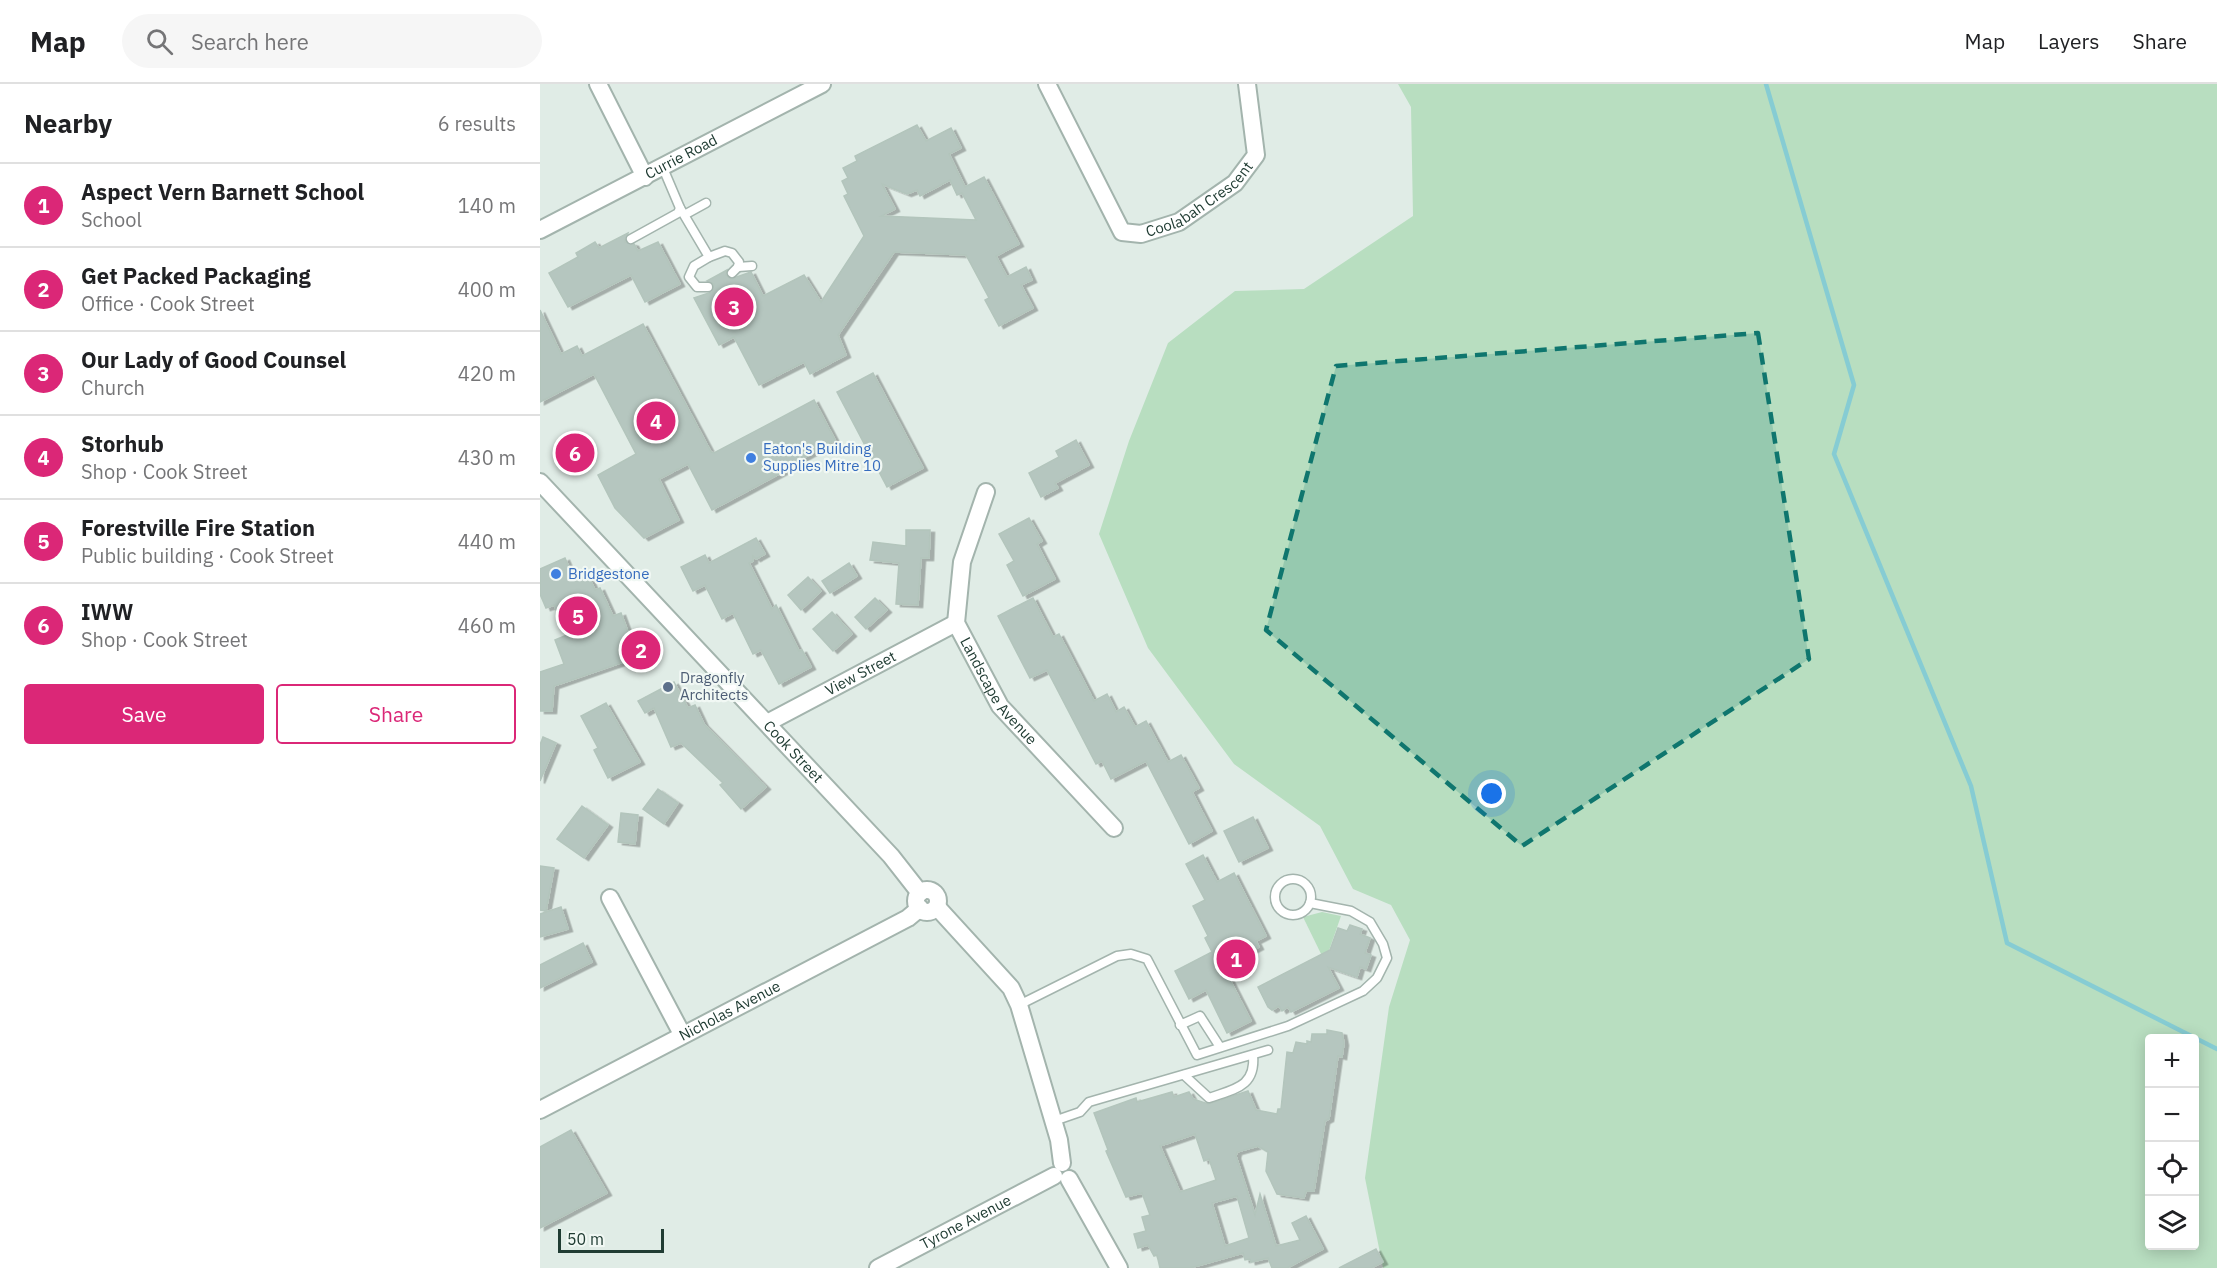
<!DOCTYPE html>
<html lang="en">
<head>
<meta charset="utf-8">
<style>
	:root { --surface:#fff; --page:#f6f6f6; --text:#202124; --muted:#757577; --line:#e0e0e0; --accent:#db2777 }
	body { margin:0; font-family:"IBM Plex Sans",sans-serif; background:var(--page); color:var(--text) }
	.controls { position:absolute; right:18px; bottom:18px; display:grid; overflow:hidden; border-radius:6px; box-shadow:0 3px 15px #0003 }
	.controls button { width:54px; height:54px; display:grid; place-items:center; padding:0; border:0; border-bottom:2px solid var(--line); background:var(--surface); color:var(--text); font:30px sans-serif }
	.scale { position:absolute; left:18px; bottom:15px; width:106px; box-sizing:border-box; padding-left:6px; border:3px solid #203c33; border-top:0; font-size:16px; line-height:21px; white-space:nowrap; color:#203c33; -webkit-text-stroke:4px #f1f8f4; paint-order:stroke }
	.you { position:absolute; left:952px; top:710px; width:21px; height:21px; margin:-15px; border:4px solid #fff; border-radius:50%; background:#1a73e8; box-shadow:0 0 0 9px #1a73e833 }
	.badge { display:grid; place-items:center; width:39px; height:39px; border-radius:50%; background:var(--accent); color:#fff; font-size:20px; font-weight:700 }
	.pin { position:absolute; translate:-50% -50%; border:3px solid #fff; box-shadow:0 2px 6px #0006 }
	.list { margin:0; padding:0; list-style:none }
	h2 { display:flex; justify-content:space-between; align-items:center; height:78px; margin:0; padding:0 24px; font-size:26px }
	h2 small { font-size:20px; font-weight:400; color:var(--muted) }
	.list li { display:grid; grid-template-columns:39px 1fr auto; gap:18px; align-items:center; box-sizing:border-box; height:84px; padding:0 24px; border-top:2px solid var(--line) }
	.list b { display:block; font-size:22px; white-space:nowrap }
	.list p { margin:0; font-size:20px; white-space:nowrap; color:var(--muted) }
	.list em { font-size:20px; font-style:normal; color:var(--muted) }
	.actions { display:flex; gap:12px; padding:18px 24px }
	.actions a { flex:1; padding:14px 0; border:2px solid var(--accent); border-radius:6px; text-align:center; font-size:21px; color:var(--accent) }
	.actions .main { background:var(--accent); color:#fff }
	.icon { flex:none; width:33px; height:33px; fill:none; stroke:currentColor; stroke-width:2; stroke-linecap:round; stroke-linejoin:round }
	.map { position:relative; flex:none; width:1677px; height:1184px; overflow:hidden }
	header { display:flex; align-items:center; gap:36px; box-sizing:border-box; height:84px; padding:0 30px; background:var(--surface); border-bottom:2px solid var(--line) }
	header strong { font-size:28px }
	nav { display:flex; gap:33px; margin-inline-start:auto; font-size:21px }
	.search { width:420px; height:54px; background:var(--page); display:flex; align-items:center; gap:15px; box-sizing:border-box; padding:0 21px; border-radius:33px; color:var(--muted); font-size:22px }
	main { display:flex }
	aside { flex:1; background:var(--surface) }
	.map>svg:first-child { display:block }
	.green { fill:#b8dec0; fill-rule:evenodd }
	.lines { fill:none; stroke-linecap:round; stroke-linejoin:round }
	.stream { stroke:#86ccd3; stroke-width:4.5 }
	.building { fill:#b5c6bf; stroke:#b3c5bc; stroke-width:1.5; fill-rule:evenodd; filter:url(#shadow) }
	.service-casing { stroke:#a3b4ad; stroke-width:11 }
	.minor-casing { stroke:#a3b4ad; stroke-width:20 }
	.service { stroke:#fff; stroke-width:8 }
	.minor { stroke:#fff; stroke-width:16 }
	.marked { fill:#0f766e; fill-opacity:0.2; stroke:#0f766e; stroke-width:4.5; stroke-dasharray:12 8; stroke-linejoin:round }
	.shop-dot { fill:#3f7fe0; stroke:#f1f8f4; stroke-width:2 }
	.service-dot { fill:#5c6f8a; stroke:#f1f8f4; stroke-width:2 }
	.labels { text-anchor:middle; stroke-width:4.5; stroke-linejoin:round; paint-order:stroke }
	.street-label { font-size:15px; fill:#203c33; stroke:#f1f8f4 }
	.shop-label { font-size:15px; fill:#366cbe; stroke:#f1f8f4; text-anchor:start }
	.service-label { font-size:15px; fill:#4e5e75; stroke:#f1f8f4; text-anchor:start }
</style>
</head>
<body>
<header>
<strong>Map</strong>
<div class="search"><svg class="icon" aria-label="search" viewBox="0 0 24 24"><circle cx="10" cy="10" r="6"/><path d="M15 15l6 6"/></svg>Search here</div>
<nav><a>Map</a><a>Layers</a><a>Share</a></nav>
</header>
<main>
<aside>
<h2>Nearby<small>6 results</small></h2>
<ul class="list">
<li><span class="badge">1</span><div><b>Aspect Vern Barnett School</b><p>School</p></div><em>140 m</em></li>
<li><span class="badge">2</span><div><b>Get Packed Packaging</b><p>Office · Cook Street</p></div><em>400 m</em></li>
<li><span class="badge">3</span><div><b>Our Lady of Good Counsel</b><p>Church</p></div><em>420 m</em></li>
<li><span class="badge">4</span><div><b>Storhub</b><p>Shop · Cook Street</p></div><em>430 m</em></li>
<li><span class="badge">5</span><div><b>Forestville Fire Station</b><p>Public building · Cook Street</p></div><em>440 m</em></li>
<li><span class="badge">6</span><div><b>IWW</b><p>Shop · Cook Street</p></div><em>460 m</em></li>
</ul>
<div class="actions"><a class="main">Save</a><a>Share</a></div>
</aside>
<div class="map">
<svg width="1677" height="1184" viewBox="0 0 1677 1184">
	<defs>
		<filter id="shadow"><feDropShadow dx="4.5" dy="2.5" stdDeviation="0" flood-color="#0004"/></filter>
	</defs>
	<rect width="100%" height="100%" fill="#e0ece6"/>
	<g class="green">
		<path d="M858,0H1677V1184H843L825,1094L849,923L870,856L851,821L813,805L780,742L694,680L608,564L559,450L589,357L628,259L695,207L764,205L873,132L871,23ZM1610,954H1654V1162H1610Z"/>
		<path d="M782,828L801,832L785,878L763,833Z"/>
	</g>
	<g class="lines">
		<path class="stream" d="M1226,0L1314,301L1294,370L1431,702L1467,859L1677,965"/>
	</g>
	<g class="building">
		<path d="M377,41L386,57L411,44L421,64L409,70L425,103L444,93L479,160L456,172L467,193L486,183L492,196L481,201L493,224L459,242L445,216L449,214L426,171L354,168L298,251L306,271L270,290L264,278L219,301L194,253L179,261L154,214L172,208L174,200L167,197L187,186L186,191L191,195L211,188L223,212L264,191L281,218L324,152L304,112L308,110L302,97L308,94L303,84L317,77L315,72ZM410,96L417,111L422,109L436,136L341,132L355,125L342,100L367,110L377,106L380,112Z"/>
		<path d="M88,149L85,158L94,160L98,167L118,158L140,200L105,218L91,191L28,223L9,189L38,173L36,169L55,158L59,164Z"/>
		<path d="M0,226L21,270L37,262L42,272L103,240L171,368L174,369L274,316L295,356L242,386L243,388L172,426L148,380L119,395L139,436L104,454L75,424L58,391L96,370L54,290L0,318Z"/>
		<path d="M333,289L383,384L347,403L297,308Z"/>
		<path d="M536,356L549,381L515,399L518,404L501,413L489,389L519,373L516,367Z"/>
		<path d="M489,434L502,457L497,460L515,495L483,512L467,481L474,477L459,450Z"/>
		<path d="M366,446H390L389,474H381L378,521L356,520L359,479L330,476L333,458L366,462Z"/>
		<path d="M216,454L225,470L216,475L213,472V477L209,479L232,525L236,521L259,567L262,566L271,583L239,600L221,566L213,570L193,529L182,535L165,501L153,507L141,483L165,471L169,479Z"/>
		<path d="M25,474L35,497L48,491L55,506L60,504L73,532L81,529L91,556L104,551L113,561L115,567L14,602L12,627H0V588L24,580L15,556L27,551L14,521L6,524L0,510V485Z"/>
		<path d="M309,479L317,492L290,509L282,497Z"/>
		<path d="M268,493L281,507L261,526L248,511Z"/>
		<path d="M335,514L347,526L326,545L315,533Z"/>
		<path d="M493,514L513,553L519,550L554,617L567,610L576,628L584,623L595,643L606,637L628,678L641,671L659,704L652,708L672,747L649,760L606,677L571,695L562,677L556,680L507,586L490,594L458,532Z"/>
		<path d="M292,528L312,550L293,567L273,545Z"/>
		<path d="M134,598L148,624L155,621L164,640L226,703L201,725L180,701L183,699L141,659L131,663L114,624L105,629L98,617Z"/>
		<path d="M66,619L100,678L68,694L54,666L58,664L41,632Z"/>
		<path d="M3,653L16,659L0,697V661Z"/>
		<path d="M118,705L138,719L124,740L103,725Z"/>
		<path d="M42,722L68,741L44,774L17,755Z"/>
		<path d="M81,729L98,731L95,760L78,758Z"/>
		<path d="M713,733L728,764L699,778L684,747Z"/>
		<path d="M663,771L677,798L694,789L726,852L716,857L719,863L702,872L698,864L679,874L711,937L687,949L666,906L649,915L635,887L672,868L665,854L668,852L653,822L665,816L646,780Z"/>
		<path d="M0,782L14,784L6,827L0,826Z"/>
		<path d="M21,823L28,845L0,853V830Z"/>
		<path d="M810,841L822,845L820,850L830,854L825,869L831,871L826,885L820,883L817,893L788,883L799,904L751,928L748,923L742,927L739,922L732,926L728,923L718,903L790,866L798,844L807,847Z"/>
		<path d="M43,859L52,878L0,904V881Z"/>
		<path d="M787,946L802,949L804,959L802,973L798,972L789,1035L785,1037L774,1107H766L764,1114L737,1110L726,1087L728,1068L718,1062L697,1068L696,1072L715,1131L720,1110L736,1162L760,1156L752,1139L766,1132L783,1165L747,1184H732L728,1174L711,1178L710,1175L705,1176L703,1169L650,1184H620L617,1171L614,1172L608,1161L598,1164L594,1150L606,1147L602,1133L610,1131L602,1109L586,1113L566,1067L568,1066L554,1029L596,1014L597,1018L632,1008L634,1013L649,1008L653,1015L668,1020L708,1007L716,1026L737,1030L738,1025H741L747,968L753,969L756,958L767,960V957L771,958L772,950H787ZM655,1050L664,1077L669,1075L676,1096L640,1108L620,1062ZM697,1112L709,1154L685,1162L672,1119Z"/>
		<path d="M31,1046L67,1109L0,1144V1063Z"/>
		<path d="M836,1165L843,1178L831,1184H799Z"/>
	</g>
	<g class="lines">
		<defs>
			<g id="service">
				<path d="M140,124L169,173L154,182L149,193L157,203H168"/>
				<path d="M146,130L166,119"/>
				<path d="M91,155L138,129L140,124L123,84"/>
				<path d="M169,173L185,167L192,169L199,178L198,183L192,189"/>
				<path d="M198,183L212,182"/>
				<circle cx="753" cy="813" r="18"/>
				<path d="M479,921L577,872L591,870L607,875L657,971L748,942L823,907L837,894L847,874L843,860L830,838L811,827L770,819"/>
				<path d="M640,941L660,932L680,963"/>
				<path d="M644,991L669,1014C694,1005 716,1003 713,971"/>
				<path d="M514,1037L540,1028L549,1018L728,966"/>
			</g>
			<g id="minor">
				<path d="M58,0L105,93"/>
				<path id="s1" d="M507,0L582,148L601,150L639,138L695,99L716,71L707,0"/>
				<path id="s2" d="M0,146L282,0"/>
				<path id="s3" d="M0,398L351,772L380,809"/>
				<path id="s4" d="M446,408L422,478L416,539L460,622L574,744"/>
				<path id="s5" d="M227,639L416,539"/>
				<circle cx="387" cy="817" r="11"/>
				<path d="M70,814L142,950"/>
				<path d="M397,823L471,904L479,921L519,1056L522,1079"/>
				<path id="s6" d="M0,1026L368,834L380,824"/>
				<path d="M529,1095L579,1184"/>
				<path id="s7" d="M338,1184L514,1092"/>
			</g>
		</defs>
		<use href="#service" class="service-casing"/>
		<use href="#minor" class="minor-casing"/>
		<use href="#service" class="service"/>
		<use href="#minor" class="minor"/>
	</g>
	<path class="marked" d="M1218,249L1269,575L982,762L726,546L796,282Z"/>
	<g class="shop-dot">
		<circle cx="211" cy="374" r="6"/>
		<circle cx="16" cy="490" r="6"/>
	</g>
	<circle class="service-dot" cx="128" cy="603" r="6"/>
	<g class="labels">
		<g class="street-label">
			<text dy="5" stroke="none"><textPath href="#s2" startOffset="159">Currie Road</textPath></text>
			<text dy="5" stroke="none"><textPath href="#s1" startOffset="254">Coolabah Crescent</textPath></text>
			<text dy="5" stroke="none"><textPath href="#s5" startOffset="106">View Street</textPath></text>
			<text dy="5" stroke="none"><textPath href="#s4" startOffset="216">Landscape Avenue</textPath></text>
			<text dy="5" stroke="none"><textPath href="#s3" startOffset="370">Cook Street</textPath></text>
			<text dy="5" stroke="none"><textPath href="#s6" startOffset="214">Nicholas Avenue</textPath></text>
			<text dy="5" stroke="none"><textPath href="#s7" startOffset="99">Tyrone Avenue</textPath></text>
		</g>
		<g class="shop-label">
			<text x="223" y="370">Eaton's Building<tspan x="223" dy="17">Supplies Mitre 10</tspan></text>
			<text x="28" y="495">Bridgestone</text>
		</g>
		<g class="service-label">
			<text x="140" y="599">Dragonfly<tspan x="140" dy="17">Architects</tspan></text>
		</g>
	</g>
</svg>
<div class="controls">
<button>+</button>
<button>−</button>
<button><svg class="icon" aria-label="locate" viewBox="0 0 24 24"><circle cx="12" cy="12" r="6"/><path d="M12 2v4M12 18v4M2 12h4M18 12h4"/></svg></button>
<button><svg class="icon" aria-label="layers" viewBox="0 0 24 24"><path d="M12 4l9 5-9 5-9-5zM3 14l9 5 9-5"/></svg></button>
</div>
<div class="scale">50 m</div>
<div class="you"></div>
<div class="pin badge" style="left:696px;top:875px">1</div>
<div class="pin badge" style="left:101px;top:566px">2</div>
<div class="pin badge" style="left:194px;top:223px">3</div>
<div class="pin badge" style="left:116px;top:337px">4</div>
<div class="pin badge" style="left:38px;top:532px">5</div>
<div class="pin badge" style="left:35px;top:369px">6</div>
</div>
</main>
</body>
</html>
